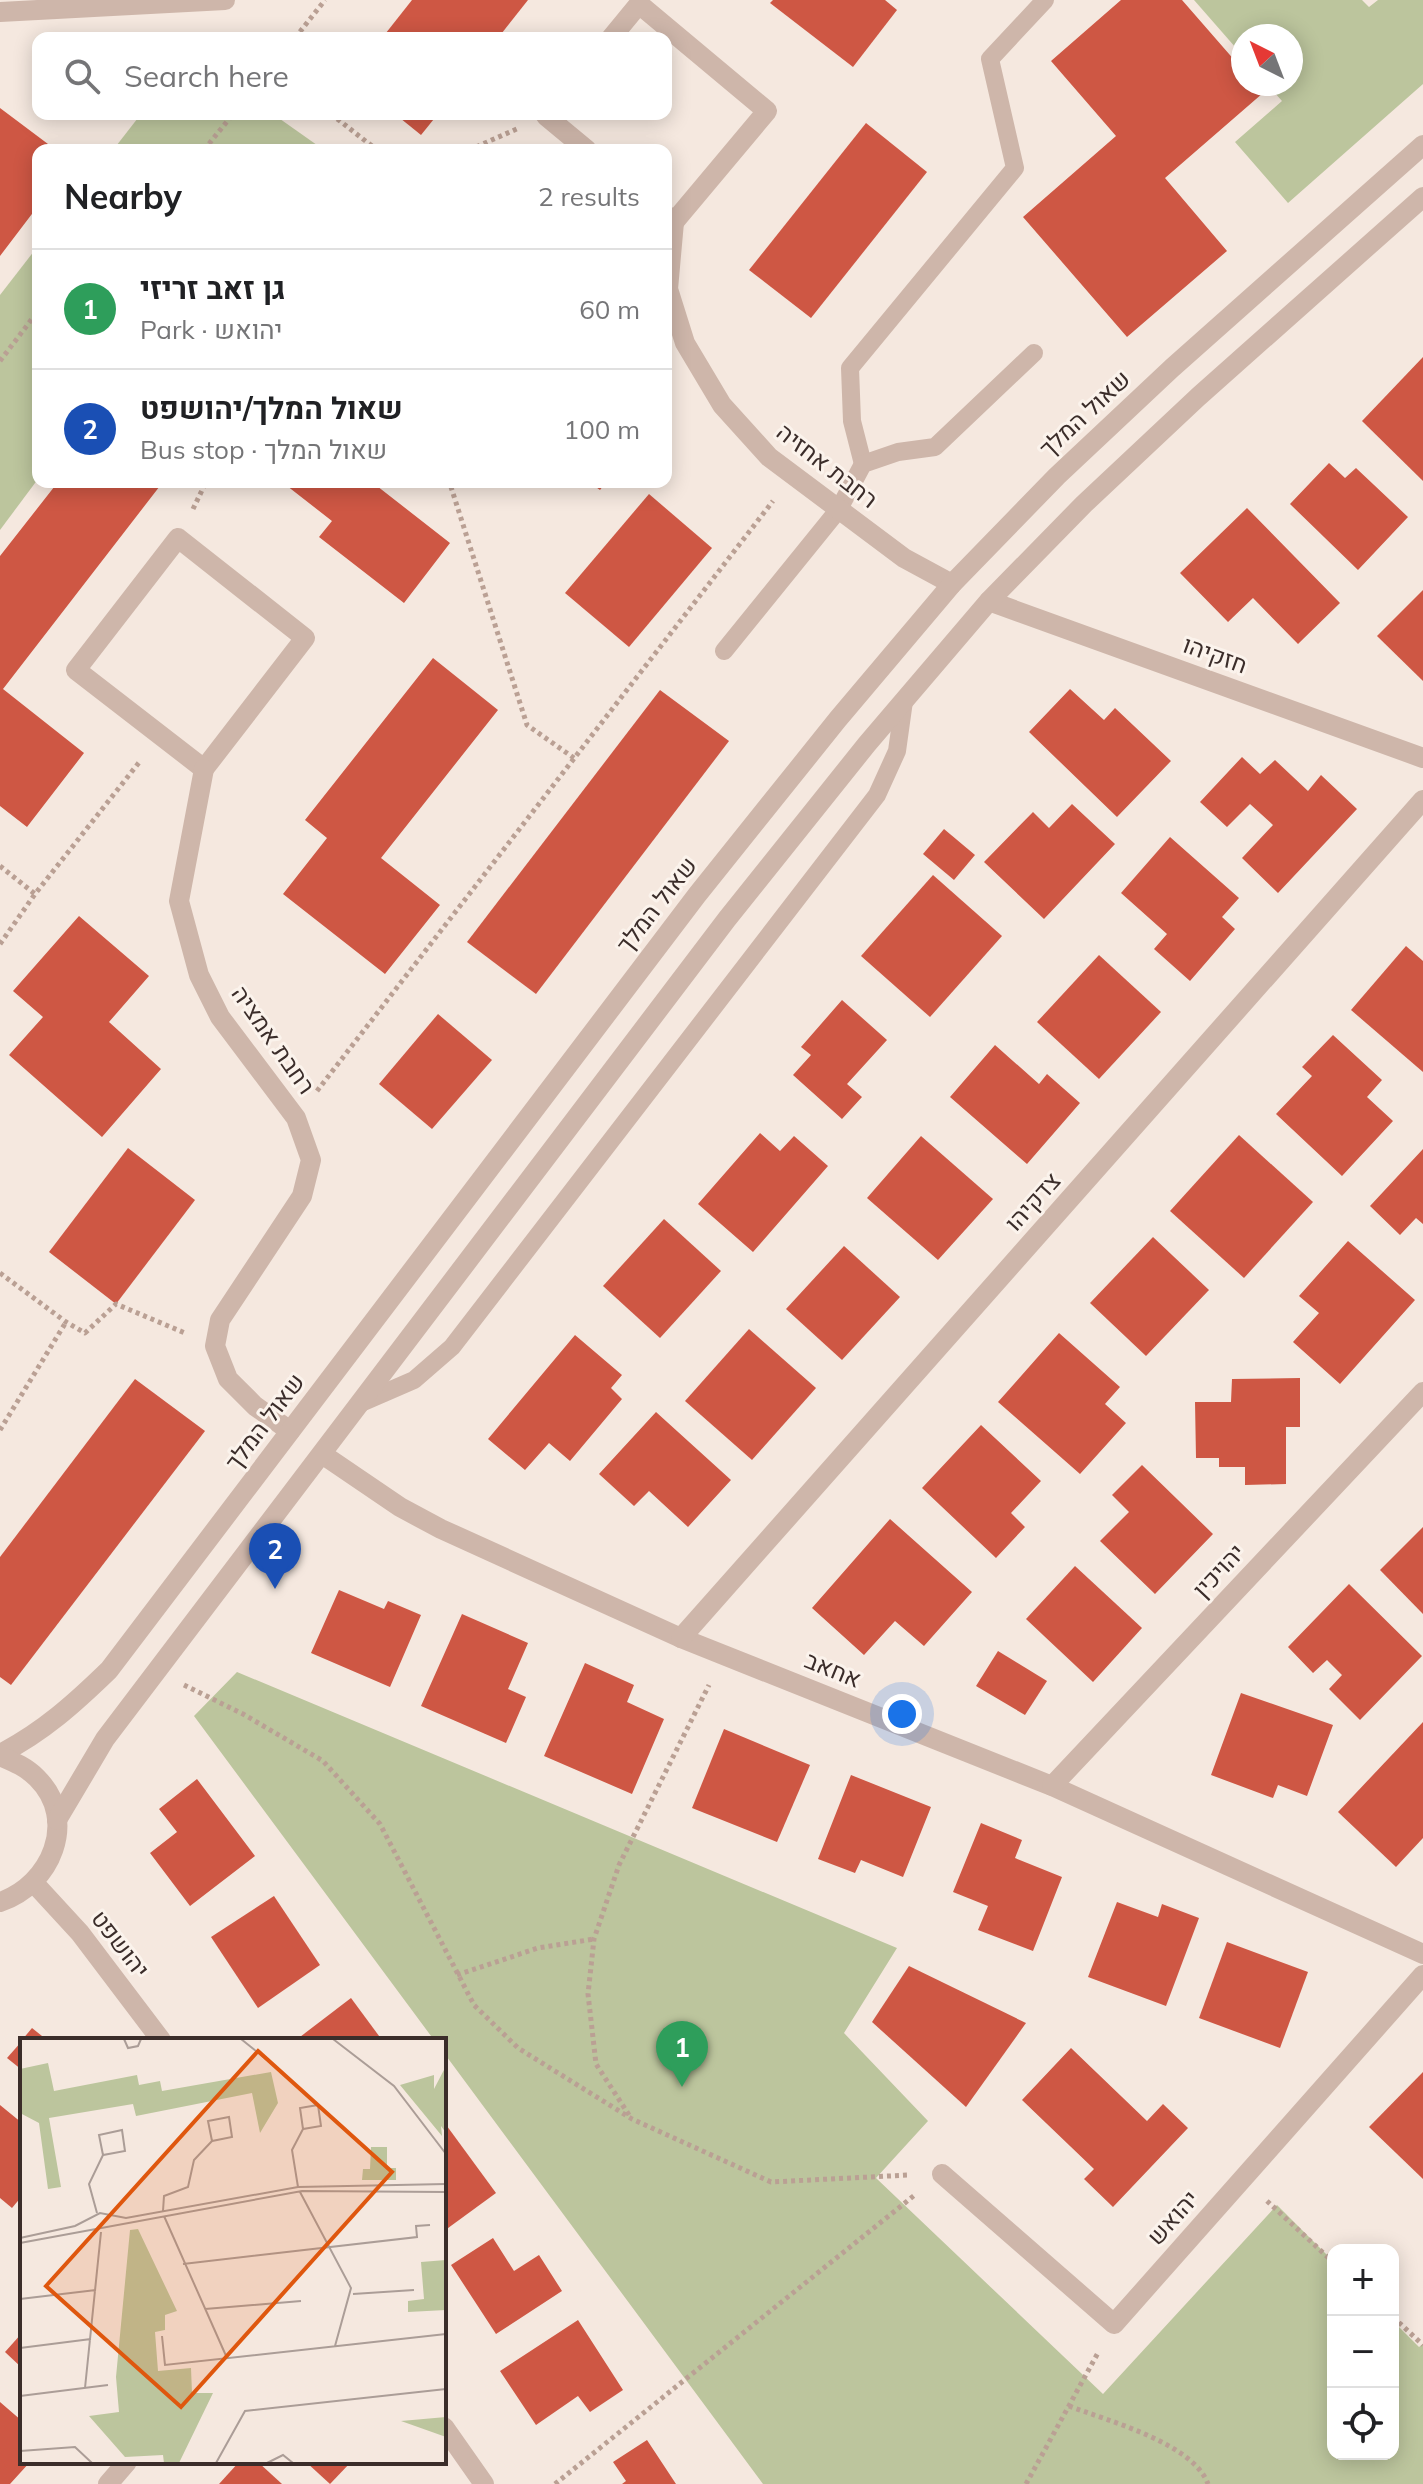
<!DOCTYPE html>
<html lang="en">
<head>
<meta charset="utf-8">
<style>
	:root { --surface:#fff; --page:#f6f6f6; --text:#202124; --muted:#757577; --line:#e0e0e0; --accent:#db2777 }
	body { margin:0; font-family:Mulish,Heebo,sans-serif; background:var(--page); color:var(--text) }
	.controls { position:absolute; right:24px; bottom:24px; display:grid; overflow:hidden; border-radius:16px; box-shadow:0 4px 20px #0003 }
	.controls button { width:72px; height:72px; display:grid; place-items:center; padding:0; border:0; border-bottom:2px solid var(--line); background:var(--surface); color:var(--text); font:40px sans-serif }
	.compass { position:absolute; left:1231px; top:24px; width:72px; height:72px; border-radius:50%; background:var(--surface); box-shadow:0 4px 20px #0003; rotate:318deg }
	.you { position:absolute; left:902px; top:1714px; width:28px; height:28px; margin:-20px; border:6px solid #fff; border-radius:50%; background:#1a73e8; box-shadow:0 0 0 12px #1a73e833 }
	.badge { display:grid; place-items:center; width:52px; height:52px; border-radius:50%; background:var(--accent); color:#fff; font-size:26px; font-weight:700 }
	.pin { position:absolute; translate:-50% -66px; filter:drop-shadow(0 2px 4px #0008) }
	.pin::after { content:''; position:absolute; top:42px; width:28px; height:24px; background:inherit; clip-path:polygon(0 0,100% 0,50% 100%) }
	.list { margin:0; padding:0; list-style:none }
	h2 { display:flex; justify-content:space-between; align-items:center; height:104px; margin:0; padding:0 32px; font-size:34px }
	h2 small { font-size:26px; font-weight:400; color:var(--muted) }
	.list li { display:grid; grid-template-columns:52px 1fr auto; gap:24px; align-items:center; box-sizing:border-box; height:120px; padding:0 32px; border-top:2px solid var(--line) }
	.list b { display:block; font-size:30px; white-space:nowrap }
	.list p { margin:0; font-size:26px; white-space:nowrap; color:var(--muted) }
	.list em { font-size:26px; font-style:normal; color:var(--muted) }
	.icon { flex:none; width:44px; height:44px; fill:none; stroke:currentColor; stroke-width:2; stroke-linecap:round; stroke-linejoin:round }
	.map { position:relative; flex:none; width:1423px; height:2484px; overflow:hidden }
	.search { position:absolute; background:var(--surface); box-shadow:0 4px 20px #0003; left:32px; top:32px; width:640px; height:88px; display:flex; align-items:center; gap:20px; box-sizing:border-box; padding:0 28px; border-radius:16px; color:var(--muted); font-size:30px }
	.panel { position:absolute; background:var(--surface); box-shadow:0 4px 20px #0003; left:32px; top:144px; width:640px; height:344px; border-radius:16px }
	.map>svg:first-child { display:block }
	.green { fill:#bcc59d }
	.building { fill:#ce5744 }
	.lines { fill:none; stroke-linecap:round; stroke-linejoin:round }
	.path { stroke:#baa094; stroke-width:5; stroke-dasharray:4 4; stroke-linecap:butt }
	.service { stroke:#ceb6aa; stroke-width:18 }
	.minor { stroke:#ceb6aa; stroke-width:20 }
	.tertiary { stroke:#ceb6aa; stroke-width:20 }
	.labels { text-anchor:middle; stroke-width:6; stroke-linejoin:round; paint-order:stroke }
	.street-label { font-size:24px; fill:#3b2d2a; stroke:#fbf3ec }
	.inset-road { fill:none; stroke:#ab9d97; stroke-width:2 }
	.view { fill:#df570e; fill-opacity:0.15; stroke:#df570e; stroke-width:4 }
	.inset-edge { fill:none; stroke:#3b2d2a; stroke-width:4 }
</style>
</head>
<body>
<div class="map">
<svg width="1423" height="2484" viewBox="0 0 1423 2484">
	<rect width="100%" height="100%" fill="#f5e8df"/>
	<g class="green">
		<path d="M1194,0H1362L1369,7L1378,0H1423V84L1288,203L1235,142L1282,101L1267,84H1291V36H1243V56Z"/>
		<path d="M141,114H273L324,150H113Z"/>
		<path d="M38,246V479L0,530V295Z"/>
		<path d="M237,1672L897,1948L844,2033L928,2121L876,2178L1103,2394L1277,2205L1333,2261V2454H1393V2321L1419,2347L1423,2344V2484H763L444,2053V2040H434L194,1716Z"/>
	</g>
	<g class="building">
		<path d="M412,0H528L498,38H382Z"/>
		<path d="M773,0H885L897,10L853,67L770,3Z"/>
		<path d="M1121,0H1182L1243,70V84H1255L1263,93L1165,178L1227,251L1127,337L1023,217L1116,136L1051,61Z"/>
		<path d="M0,108L56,150H38V206L0,256Z"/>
		<path d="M395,114H438L421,135Z"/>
		<path d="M866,123L927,172L811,318L749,270Z"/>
		<path d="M1423,357V481L1362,421Z"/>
		<path d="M1329,463L1345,478L1356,468L1408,517L1358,570L1290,504Z"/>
		<path d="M58,482H163L3,689L84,753L27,827L0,806V556Z"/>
		<path d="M282,482H380L377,486L450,543L404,603L319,537L332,521Z"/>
		<path d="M589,482H606L600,490Z"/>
		<path d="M649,494L712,548L629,647L565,593Z"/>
		<path d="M1247,508L1340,603L1298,644L1253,598L1228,622L1180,573Z"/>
		<path d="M1423,590V681L1377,636Z"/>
		<path d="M433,658L498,710L381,858L440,905L385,974L283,894L327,838L305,820Z"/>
		<path d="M1070,689L1104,720L1115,708L1171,761L1117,817L1029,732Z"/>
		<path d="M660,690L729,741L536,994L467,942Z"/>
		<path d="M1242,757L1260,774L1275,760L1308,791L1321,775L1357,809L1278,893L1242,858L1273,825L1250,804L1227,827L1200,802Z"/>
		<path d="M1072,804L1115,844L1044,919L984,862L1033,812L1049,828Z"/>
		<path d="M944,829L975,855L954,880L923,854Z"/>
		<path d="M1170,837L1239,898L1222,917L1235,929L1190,981L1154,949L1167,934L1121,893Z"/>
		<path d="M933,875L1002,936L930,1017L861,956Z"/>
		<path d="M79,916L149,976L109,1022L161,1069L102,1137L9,1055L43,1017L13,991Z"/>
		<path d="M1406,946L1423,961V1072L1351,1010Z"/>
		<path d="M1099,955L1161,1012L1099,1079L1037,1022Z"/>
		<path d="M842,1000L887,1040L847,1084L862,1097L842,1119L793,1075L811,1055L801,1047Z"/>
		<path d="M438,1014L492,1060L432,1129L379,1084Z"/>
		<path d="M1333,1035L1382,1080L1367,1097L1393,1121L1342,1176L1276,1114L1312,1076L1302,1067Z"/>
		<path d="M995,1045L1039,1084L1047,1074L1080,1103L1027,1164L950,1097Z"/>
		<path d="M760,1133L780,1151L794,1136L828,1166L753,1252L698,1204Z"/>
		<path d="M1239,1135L1313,1202L1244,1278L1170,1211Z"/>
		<path d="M921,1136L993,1199L938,1260L867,1198Z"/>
		<path d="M128,1148L195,1200L116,1304L49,1252Z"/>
		<path d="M1423,1149V1224L1416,1218L1400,1235L1370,1206Z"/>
		<path d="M664,1219L721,1271L660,1338L603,1286Z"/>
		<path d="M1153,1237L1209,1290L1146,1356L1090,1303Z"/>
		<path d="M1348,1241L1415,1300L1340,1384L1293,1342L1319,1313L1299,1296Z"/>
		<path d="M844,1246L900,1297L842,1360L786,1309Z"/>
		<path d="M749,1329L816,1388L752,1460L685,1401Z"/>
		<path d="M1059,1333L1120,1387L1105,1404L1126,1423L1080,1474L998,1402Z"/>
		<path d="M575,1335L622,1375L611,1388L622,1399L570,1461L549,1443L525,1470L488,1439Z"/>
		<path d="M1300,1378V1427H1286V1484L1245,1485V1467H1219V1458H1196L1195,1402H1231L1232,1379Z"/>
		<path d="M135,1379L205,1431L11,1685L0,1677V1557Z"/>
		<path d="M656,1412L731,1480L688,1527L649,1491L634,1506L599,1474Z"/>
		<path d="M981,1425L1041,1481L1011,1513L1025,1527L996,1558L922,1488Z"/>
		<path d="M1142,1465L1213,1534L1155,1594L1100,1541L1129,1512L1112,1495Z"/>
		<path d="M890,1519L972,1592L924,1646L895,1621L864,1655L812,1608Z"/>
		<path d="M1423,1527V1614L1380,1570Z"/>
		<path d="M1075,1566L1142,1628L1093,1682L1026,1619Z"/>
		<path d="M1349,1584L1422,1656L1360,1720L1329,1689L1342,1675L1327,1660L1313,1673L1288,1647Z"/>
		<path d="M339,1590L384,1609L388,1601L421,1615L390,1687L311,1653Z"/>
		<path d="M462,1614L528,1643L508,1689L526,1697L506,1743L421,1706Z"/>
		<path d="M998,1651L1047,1681L1025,1715L976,1686Z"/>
		<path d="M585,1663L634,1685L627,1702L664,1719L632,1794L544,1756Z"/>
		<path d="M1241,1693L1333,1725L1307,1796L1278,1785L1273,1798L1211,1775Z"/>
		<path d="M1423,1722V1838L1396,1867L1338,1812Z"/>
		<path d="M724,1729L810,1765L777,1842L692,1808Z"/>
		<path d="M851,1775L931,1807L903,1877L861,1860L855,1873L818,1859Z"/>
		<path d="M197,1779L255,1856L190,1906L150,1853L177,1832L159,1809Z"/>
		<path d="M981,1823L1022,1840L1015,1858L1062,1877L1033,1951L978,1930L988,1906L953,1892Z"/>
		<path d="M274,1896L320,1965L258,2008L211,1937Z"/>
		<path d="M1117,1902L1158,1917L1162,1904L1199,1918L1166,2006L1088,1977Z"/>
		<path d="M1227,1942L1308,1972L1280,2048L1199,2018Z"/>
		<path d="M909,1966L1026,2023L966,2107L872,2022Z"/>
		<path d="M351,1998L382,2040H296Z"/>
		<path d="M32,2028L47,2040H22Z"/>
		<path d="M22,2041V2070L7,2058Z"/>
		<path d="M1071,2048L1147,2121L1163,2104L1188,2128L1113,2207L1084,2179L1094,2169L1022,2100Z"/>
		<path d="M1423,2072V2179L1369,2127Z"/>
		<path d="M0,2105L22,2123V2196L12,2208L0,2198Z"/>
		<path d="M444,2122L496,2193L444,2231Z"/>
		<path d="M493,2238L514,2271L539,2255L562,2291L496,2334L451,2265Z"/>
		<path d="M578,2320L623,2390L590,2412L578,2396L536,2425L500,2371Z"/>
		<path d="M22,2333V2368L5,2352Z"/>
		<path d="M0,2402L22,2421V2462H30L10,2484H0Z"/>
		<path d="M647,2440L676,2484H622L626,2481L613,2462Z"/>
		<path d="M239,2462H258L282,2484H219Z"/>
		<path d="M306,2462H351L330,2484Z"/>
	</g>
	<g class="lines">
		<g class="path">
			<path d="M295,38L325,0"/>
			<path d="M331,114L377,150"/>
			<path d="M204,150L233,114"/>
			<path d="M469,150L519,128"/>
			<path d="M0,361L38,311"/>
			<path d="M444,482L451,487L527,725L574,758"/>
			<path d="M193,509L206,482"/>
			<path d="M0,866L35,894L141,760"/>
			<path d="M0,944L35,894"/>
			<path d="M317,1091L773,501"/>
			<path d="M0,1273L66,1322L85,1333L116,1304L185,1333"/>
			<path d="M0,1430L66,1322"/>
			<path d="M184,1685L243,1714L323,1761L380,1824L474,2005L518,2048L632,2119L771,2182L909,2175"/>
			<path d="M457,1975L538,1948L594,1939"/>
			<path d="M629,2115L596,2064L588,1994L594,1939L619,1865L709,1685"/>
			<path d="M1267,2201L1333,2262"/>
			<path d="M1393,2317L1423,2345"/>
			<path d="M1069,2406C1108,2421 1193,2443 1208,2484"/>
			<path d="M555,2484L916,2194"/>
			<path d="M1026,2484L1099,2351"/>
		</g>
		<g class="service">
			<path d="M863,464L852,421L850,368L1015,168L990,59L1045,0"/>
			<path d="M724,651L839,509L863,464L898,452L935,447L1034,353"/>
			<path d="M361,1403L414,1380L452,1347L877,795L897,751L904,701"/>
		</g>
		<g class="minor">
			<path d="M0,12L225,0"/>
			<path d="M611,38L639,4L767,111L674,222L666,215"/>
			<path d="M548,114L546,116L587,150"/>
			<path d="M674,222L668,289L685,343L722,405L769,457L904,558L952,584"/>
			<path d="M178,538L305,638L204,769L76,670Z"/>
			<path d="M989,601L1423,758"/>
			<path d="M204,769L179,901L199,975L220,1017L296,1118L311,1160L302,1196L220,1320L215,1346L228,1379L255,1406L290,1431"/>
			<path d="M322,1454L400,1507L441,1529L681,1638L1052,1786L1423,1954"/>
			<path d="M681,1638L1423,800"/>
			<path d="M1052,1786L1423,1392"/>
			<path d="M34,1883L80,1933L161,2040"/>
			<path d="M942,2174L1114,2324L1423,1975"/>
			<path d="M444,2427L484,2484"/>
			<path d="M108,2484L127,2462"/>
		</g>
		<g class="tertiary">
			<path d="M0,1754C43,1732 75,1703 109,1670L697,895L838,719L952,584L1057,476L1172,368L1423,145"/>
			<path d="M0,1756C14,1762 26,1767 37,1778C79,1820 51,1885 0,1902"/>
			<path d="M57,1820L105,1739L727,919L867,744L989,601L1084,504L1198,397L1423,197"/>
		</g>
	</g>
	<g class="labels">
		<g class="street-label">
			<text transform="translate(1085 414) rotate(-43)" y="8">שאול המלך</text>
			<text transform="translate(827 466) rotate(38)" y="8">רחבת אחזיה</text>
			<text transform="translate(1215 655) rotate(20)" y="8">חזקיהו</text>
			<text transform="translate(657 905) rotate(-52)" y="8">שאול המלך</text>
			<text transform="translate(273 1040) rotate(55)" y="8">רחבת אמציה</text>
			<text transform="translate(1033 1202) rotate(-48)" y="8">צדקיהו</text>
			<text transform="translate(265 1422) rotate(-53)" y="8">שאול המלך</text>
			<text transform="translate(1219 1571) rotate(-47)" y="8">יהויכין</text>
			<text transform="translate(833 1670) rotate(22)" y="8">אחאב</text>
			<text transform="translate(120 1944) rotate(52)" y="8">יהושפט</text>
			<text transform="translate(1173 2218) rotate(-48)" y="8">יהואש</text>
		</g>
	</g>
	<g transform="translate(20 2038)">
		<rect width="426" height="426" fill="#f5e8df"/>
		<path d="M28,25L34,53L117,37L119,47L140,43L142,53L251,34L258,65L240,95L232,55L116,78L113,66L29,80L41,149L28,151L19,85L0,75V31ZM426,28V95L421,88L422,98L380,47L414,37V51ZM351,109H367V130H376V142H342L343,131H350ZM118,191L157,273L145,277V292L135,294L138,333L171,330L172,355H193L159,425H144L143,417L105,419L69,378L99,374L96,339L110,192ZM426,222V272L388,274V263L404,261L401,224ZM426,379V399L381,383Z" fill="#bcc59d"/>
		<path class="inset-road" d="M104,1L108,10L118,8L121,1M221,1L262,34M313,1L374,48L426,116M298,67L301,88L283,91L280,70ZM209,79L212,99L192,103L188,83ZM102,92L105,113L83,117L79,97ZM278,149L272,112L283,91M280,154L331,250L315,308M143,173L144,158L168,149L174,122L192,103M77,175L69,146L83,117M144,178L207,320M0,200L55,188L80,175L106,180L278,149L426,146M0,205L282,153L426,154M163,226L397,199L396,188L410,187M333,256L394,252M0,261L76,252M185,271L281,263M142,298L145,327L426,296M0,310L71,301M65,350L81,194M0,358L88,347M0,413L55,409L72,425M196,425L225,373L426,351M247,425L263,417L273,425"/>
		<path class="view" d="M238,13L372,134L161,369L26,248Z"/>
		<rect width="426" height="426" class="inset-edge"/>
	</g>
</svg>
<div class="controls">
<button>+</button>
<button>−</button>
<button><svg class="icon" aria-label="locate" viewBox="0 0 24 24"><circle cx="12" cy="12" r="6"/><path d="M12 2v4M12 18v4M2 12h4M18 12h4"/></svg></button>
</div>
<svg class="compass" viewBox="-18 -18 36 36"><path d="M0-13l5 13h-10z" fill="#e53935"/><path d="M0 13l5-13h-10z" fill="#757577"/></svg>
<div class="you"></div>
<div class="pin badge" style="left:682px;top:2087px;background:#2e9e5b">1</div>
<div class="pin badge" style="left:275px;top:1589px;background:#1a4fb4">2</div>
<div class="search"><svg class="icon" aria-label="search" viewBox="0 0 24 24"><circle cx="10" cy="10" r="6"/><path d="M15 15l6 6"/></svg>Search here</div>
<section class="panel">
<h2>Nearby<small>2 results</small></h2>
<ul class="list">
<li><span class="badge" style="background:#2e9e5b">1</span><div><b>גן זאב זריזי</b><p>Park · יהואש</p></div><em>60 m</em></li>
<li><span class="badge" style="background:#1a4fb4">2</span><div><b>שאול המלך/יהושפט</b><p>Bus stop · שאול המלך</p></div><em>100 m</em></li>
</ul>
</section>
</div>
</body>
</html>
